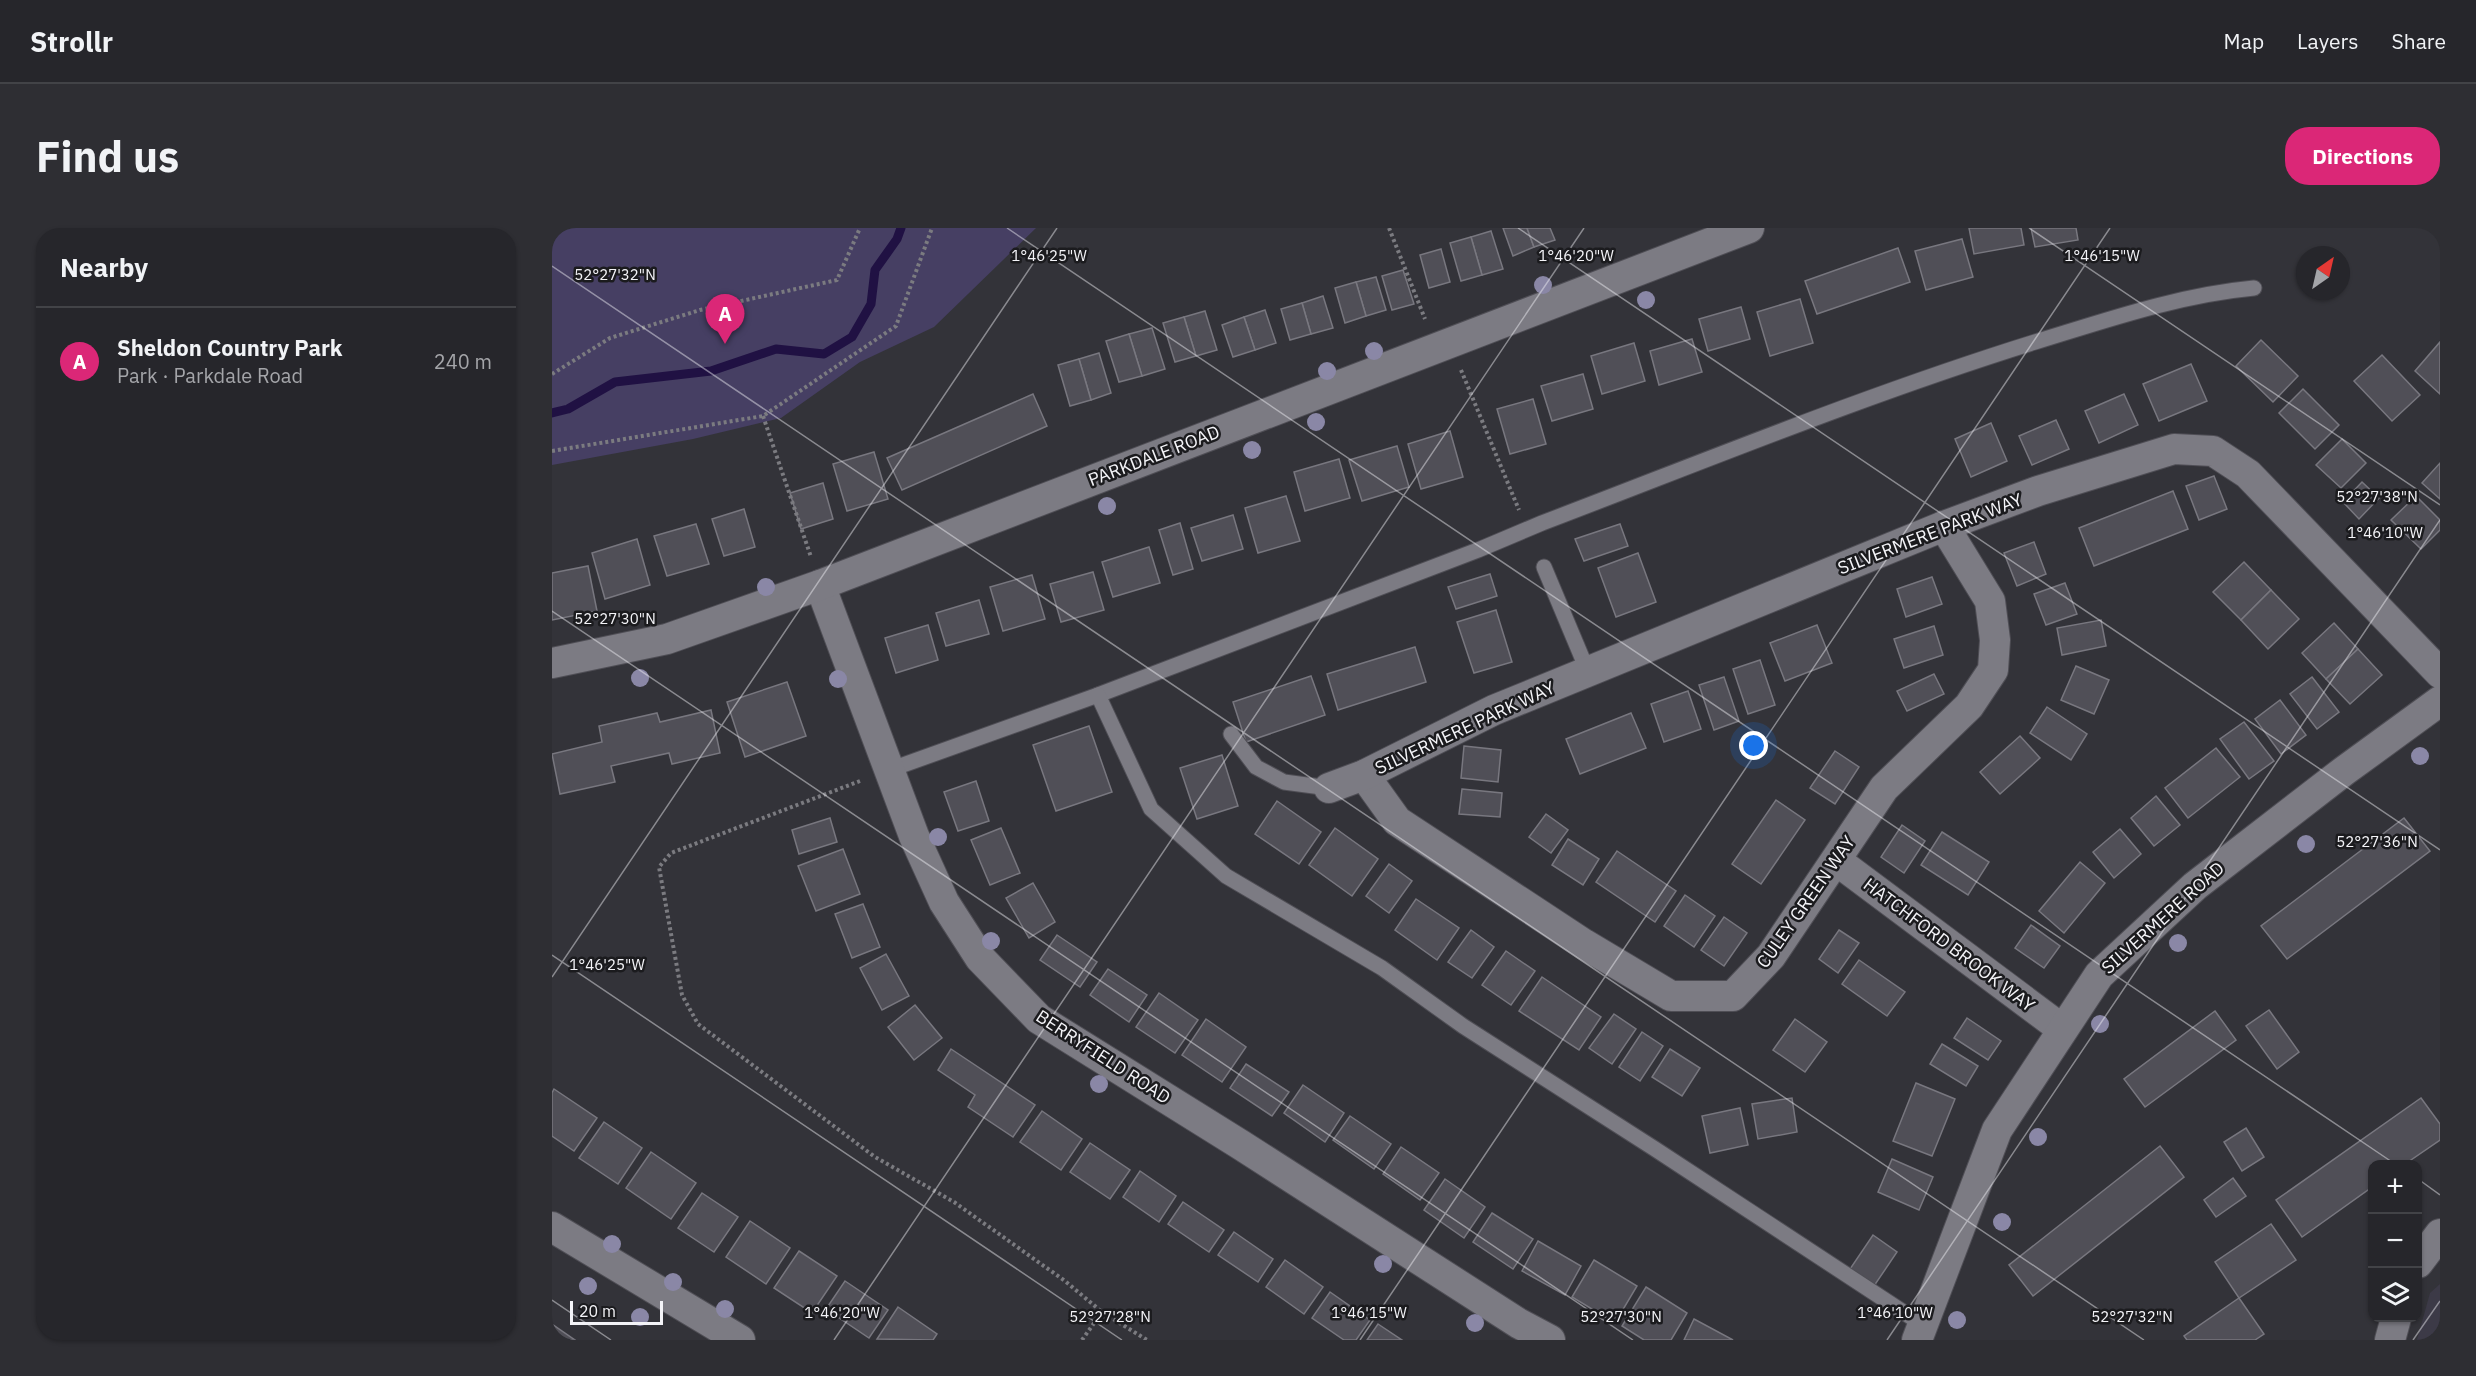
<!DOCTYPE html>
<html lang="en">
<head>
<meta charset="utf-8">
<style>
	:root { --surface:#26262b; --page:#2e2e33; --text:#f1f3f6; --muted:#a4a5a9; --line:#424347; --accent:#db2777 }
	body { margin:0; font-family:"IBM Plex Sans",sans-serif; background:var(--page); color:var(--text) }
	.controls { position:absolute; right:18px; bottom:18px; display:grid; overflow:hidden; border-radius:12px; box-shadow:0 2px 4px #0004 }
	.controls button { width:54px; height:54px; display:grid; place-items:center; padding:0; border:0; border-bottom:2px solid var(--line); background:var(--surface); color:var(--text); font:30px sans-serif }
	.compass { position:absolute; left:1744px; top:18px; width:54px; height:54px; border-radius:50%; background:var(--surface); box-shadow:0 2px 4px #0004; rotate:34deg }
	.scale { position:absolute; left:18px; bottom:15px; width:93px; box-sizing:border-box; padding-left:6px; border:3px solid #f4f4f8; border-top:0; font-size:16px; line-height:21px; white-space:nowrap; color:#f4f4f8; -webkit-text-stroke:4px #1b1b1e; paint-order:stroke }
	.you { position:absolute; left:1202px; top:518px; width:21px; height:21px; margin:-15px; border:4px solid #fff; border-radius:50%; background:#1a73e8; box-shadow:0 0 0 9px #1a73e833 }
	.badge { display:grid; place-items:center; width:39px; height:39px; border-radius:50%; background:var(--accent); color:#fff; font-size:20px; font-weight:700 }
	.pin { position:absolute; translate:-50% -50px; filter:drop-shadow(0 2px 3px #0008) }
	.pin::after { content:''; position:absolute; top:32px; width:21px; height:18px; background:inherit; clip-path:polygon(0 0,100% 0,50% 100%) }
	.list { margin:0; padding:0; list-style:none }
	h2 { display:flex; justify-content:space-between; align-items:center; height:78px; margin:0; padding:0 24px; font-size:26px }
	h2 small { font-size:20px; font-weight:400; color:var(--muted) }
	.list li { display:grid; grid-template-columns:39px 1fr auto; gap:18px; align-items:center; box-sizing:border-box; height:108px; padding:0 24px; border-top:2px solid var(--line) }
	.list b { display:block; font-size:22px; white-space:nowrap }
	.list p { margin:0; font-size:20px; white-space:nowrap; color:var(--muted) }
	.list em { font-size:20px; font-style:normal; color:var(--muted) }
	.icon { flex:none; width:33px; height:33px; fill:none; stroke:currentColor; stroke-width:2; stroke-linecap:round; stroke-linejoin:round }
	.map { position:relative; flex:none; width:1888px; height:1112px; overflow:hidden; border-radius:24px }
	header { display:flex; align-items:center; gap:36px; box-sizing:border-box; height:84px; padding:0 30px; background:var(--surface); border-bottom:2px solid var(--line) }
	header strong { font-size:28px }
	nav { display:flex; gap:33px; margin-inline-start:auto; font-size:21px }
	.intro { display:flex; align-items:center; justify-content:space-between; box-sizing:border-box; height:144px; padding:0 36px }
	h1 { margin:0; font-size:42px }
	.button { padding:15px 27px; border-radius:24px; background:var(--accent); color:#fff; font-size:21px; font-weight:700 }
	main { display:flex; gap:36px; padding:0 36px }
	aside { flex:1; background:var(--surface); border-radius:24px; box-shadow:0 2px 4px #0004 }
	.map>svg:first-child { display:block }
	.built { fill:#3c3a47 }
	.green { fill:#463f63 }
	.lines { fill:none; stroke-linecap:round; stroke-linejoin:round }
	.stream { stroke:#201143; stroke-width:9 }
	.building { fill:#504f57; stroke:#78777f; stroke-width:1.5 }
	.lane-casing { stroke:#4f4e55; stroke-width:17 }
	.street-casing { stroke:#4f4e55; stroke-width:32 }
	.path { stroke:#7b7b80; stroke-width:4; stroke-dasharray:3 3; stroke-linecap:butt }
	.lane { stroke:#7c7b83; stroke-width:15 }
	.street { stroke:#7c7b83; stroke-width:30 }
	.tree { fill:#8a87a6 }
	.ticks { fill:none; stroke:#f4f4f8; stroke-width:1.5; stroke-opacity:0.45 }
	.labels { text-anchor:middle; stroke-width:5; stroke-linejoin:round; paint-order:stroke }
	.street-label { font-size:18px; fill:#f4f4f8; stroke:#1b1b1e }
	.ticks-label { font-size:15px; text-anchor:middle; fill:#f4f4f8; stroke:#1b1b1e; stroke-width:5; stroke-linejoin:round; paint-order:stroke }
</style>
</head>
<body>
<header>
<strong>Strollr</strong>
<nav><a>Map</a><a>Layers</a><a>Share</a></nav>
</header>
<div class="intro"><h1>Find us</h1><a class="button">Directions</a></div>
<main>
<aside>
<h2>Nearby<small></small></h2>
<ul class="list">
<li><span class="badge">A</span><div><b>Sheldon Country Park</b><p>Park · Parkdale Road</p></div><em>240 m</em></li>
</ul>
</aside>
<div class="map">
<svg width="1888" height="1112" viewBox="0 0 1888 1112">
	<rect width="100%" height="100%" fill="#333339"/>
	<path class="built" d="M1888,1056V1112H1865L1878,1065Z"/>
	<path class="green" d="M0,0H484L382,99L308,134L229,190L141,211L0,237Z"/>
	<g class="lines">
		<path class="stream" d="M0,185L16,181L63,154L159,143L224,121L272,126L300,109L319,76L323,42L345,11L349,0"/>
	</g>
	<g class="building">
		<path d="M951,0H975L982,19L961,28Z"/>
		<path d="M975,0H998L1003,12L982,19Z"/>
		<path d="M1417,0H1469L1472,17L1422,26Z"/>
		<path d="M1479,0H1524L1526,12L1483,19Z"/>
		<path d="M939,3L951,41L930,47L919,9Z"/>
		<path d="M919,9L930,47L909,53L898,15Z"/>
		<path d="M1410,11L1421,49L1374,62L1363,23Z"/>
		<path d="M1346,20L1358,54L1265,86L1253,53Z"/>
		<path d="M889,21L898,54L877,60L868,27Z"/>
		<path d="M851,42L862,76L840,82L830,48Z"/>
		<path d="M824,49L834,82L814,88L804,54Z"/>
		<path d="M804,54L814,88L793,95L783,60Z"/>
		<path d="M771,68L781,100L759,106L750,75Z"/>
		<path d="M1248,71L1261,115L1218,128L1205,84Z"/>
		<path d="M750,75L759,106L738,112L729,81Z"/>
		<path d="M1189,79L1198,111L1156,123L1147,91Z"/>
		<path d="M713,82L724,115L703,122L692,89Z"/>
		<path d="M653,83L665,122L644,128L632,89Z"/>
		<path d="M632,89L644,128L623,134L611,95Z"/>
		<path d="M692,89L703,122L681,129L670,97Z"/>
		<path d="M600,100L613,141L590,148L577,106Z"/>
		<path d="M577,106L590,148L567,154L554,113Z"/>
		<path d="M1140,111L1150,144L1107,157L1098,123Z"/>
		<path d="M1709,112L1746,148L1721,174L1684,138Z"/>
		<path d="M1888,114V166L1863,143Z"/>
		<path d="M1082,115L1093,153L1050,166L1039,128Z"/>
		<path d="M547,125L559,165L539,172L527,131Z"/>
		<path d="M1830,127L1868,167L1840,193L1802,153Z"/>
		<path d="M527,131L539,172L518,178L506,137Z"/>
		<path d="M1639,136L1655,173L1607,193L1591,156Z"/>
		<path d="M1031,146L1041,181L1000,193L989,158Z"/>
		<path d="M1751,161L1787,197L1763,221L1727,185Z"/>
		<path d="M481,166L495,198L350,262L335,230Z"/>
		<path d="M1572,166L1586,197L1547,215L1533,183Z"/>
		<path d="M981,171L994,216L958,226L945,181Z"/>
		<path d="M1504,192L1517,221L1480,237L1467,208Z"/>
		<path d="M1439,195L1455,233L1419,249L1403,211Z"/>
		<path d="M898,203L911,249L869,261L856,216Z"/>
		<path d="M1790,211L1814,235L1789,260L1764,237Z"/>
		<path d="M845,218L857,259L810,273L797,232Z"/>
		<path d="M322,224L336,271L295,283L281,236Z"/>
		<path d="M787,231L798,270L753,283L742,244Z"/>
		<path d="M1888,235V271L1870,255Z"/>
		<path d="M1662,248L1675,281L1647,292L1634,258Z"/>
		<path d="M1810,254L1827,270L1807,291L1791,274Z"/>
		<path d="M271,255L281,291L249,301L238,265Z"/>
		<path d="M1621,263L1636,301L1542,338L1527,300Z"/>
		<path d="M734,268L748,313L706,325L693,280Z"/>
		<path d="M1864,268L1888,292V302L1869,321L1839,292Z"/>
		<path d="M192,281L203,319L172,328L160,291Z"/>
		<path d="M681,287L691,321L650,333L639,300Z"/>
		<path d="M628,295L641,341L621,347L607,302Z"/>
		<path d="M144,296L157,336L115,348L102,308Z"/>
		<path d="M1068,296L1076,318L1032,333L1023,311Z"/>
		<path d="M85,311L98,357L53,371L40,325Z"/>
		<path d="M1482,314L1494,346L1465,358L1452,325Z"/>
		<path d="M597,319L608,355L561,369L550,334Z"/>
		<path d="M1086,325L1104,374L1064,389L1046,340Z"/>
		<path d="M1692,334L1719,362L1689,392L1661,364Z"/>
		<path d="M36,338L45,383L0,392V345Z"/>
		<path d="M541,344L552,382L509,394L498,356Z"/>
		<path d="M938,346L945,368L904,381L896,359Z"/>
		<path d="M480,347L493,391L451,403L438,359Z"/>
		<path d="M1380,349L1390,376L1354,389L1345,361Z"/>
		<path d="M1513,355L1525,386L1494,397L1482,366Z"/>
		<path d="M1719,362L1747,391L1716,421L1689,392Z"/>
		<path d="M427,372L437,406L394,418L384,385Z"/>
		<path d="M944,382L960,434L922,445L905,394Z"/>
		<path d="M1549,392L1554,418L1510,427L1505,400Z"/>
		<path d="M1782,395L1806,421L1774,451L1750,425Z"/>
		<path d="M376,397L386,432L344,445L333,410Z"/>
		<path d="M1265,397L1280,435L1233,453L1218,415Z"/>
		<path d="M1382,398L1391,427L1352,440L1342,411Z"/>
		<path d="M863,419L874,454L786,482L775,446Z"/>
		<path d="M1806,421L1830,447L1798,476L1774,451Z"/>
		<path d="M1208,432L1223,477L1196,486L1181,441Z"/>
		<path d="M1524,438L1557,452L1542,486L1509,472Z"/>
		<path d="M1382,446L1392,466L1355,483L1345,463Z"/>
		<path d="M759,448L773,487L694,514L681,474Z"/>
		<path d="M1172,449L1187,493L1162,502L1147,457Z"/>
		<path d="M1760,449L1787,484L1765,501L1738,466Z"/>
		<path d="M235,454L254,508L193,529L175,474Z"/>
		<path d="M1136,463L1149,501L1112,514L1099,476Z"/>
		<path d="M1728,472L1754,507L1729,526L1703,491Z"/>
		<path d="M1495,479L1535,506L1519,532L1478,505Z"/>
		<path d="M159,482L168,525L120,536L117,525L59,538L63,554L8,566L0,526L50,514L47,498L105,485L108,494Z"/>
		<path d="M1079,485L1094,520L1028,546L1014,511Z"/>
		<path d="M1692,494L1722,533L1697,551L1668,511Z"/>
		<path d="M537,498L560,564L504,583L481,517Z"/>
		<path d="M1468,508L1488,530L1448,566L1428,544Z"/>
		<path d="M912,518L949,522L946,554L909,550Z"/>
		<path d="M1664,520L1688,549L1636,590L1613,560Z"/>
		<path d="M1283,523L1307,539L1283,576L1258,560Z"/>
		<path d="M670,527L686,578L645,591L628,540Z"/>
		<path d="M424,553L437,593L406,603L392,564Z"/>
		<path d="M910,561L950,565L948,589L907,586Z"/>
		<path d="M1604,568L1628,597L1602,618L1579,590Z"/>
		<path d="M1224,572L1253,592L1209,656L1180,636Z"/>
		<path d="M725,573L769,604L747,636L703,606Z"/>
		<path d="M994,586L1016,602L999,625L977,609Z"/>
		<path d="M278,590L285,614L247,626L240,602Z"/>
		<path d="M1852,590L1878,623L1735,731L1709,698Z"/>
		<path d="M1350,597L1373,613L1352,645L1329,629Z"/>
		<path d="M449,600L468,645L438,657L419,612Z"/>
		<path d="M783,600L826,631L800,668L757,637Z"/>
		<path d="M1568,601L1589,626L1562,650L1541,624Z"/>
		<path d="M1390,604L1437,634L1416,667L1369,637Z"/>
		<path d="M1016,611L1047,631L1031,657L1000,637Z"/>
		<path d="M291,621L308,666L264,683L246,638Z"/>
		<path d="M1065,623L1124,663L1103,694L1044,654Z"/>
		<path d="M1528,634L1553,655L1512,705L1487,683Z"/>
		<path d="M837,636L860,653L837,685L814,668Z"/>
		<path d="M481,655L503,694L477,710L454,670Z"/>
		<path d="M1133,667L1163,688L1142,719L1112,698Z"/>
		<path d="M864,671L907,700L885,732L843,702Z"/>
		<path d="M311,676L328,719L300,730L283,686Z"/>
		<path d="M1172,689L1195,705L1172,738L1149,722Z"/>
		<path d="M1479,697L1508,718L1492,740L1463,720Z"/>
		<path d="M919,702L942,719L920,750L896,734Z"/>
		<path d="M1287,702L1307,715L1286,745L1267,731Z"/>
		<path d="M505,707L545,734L528,759L488,732Z"/>
		<path d="M954,723L983,743L959,777L930,757Z"/>
		<path d="M334,726L357,768L330,782L308,740Z"/>
		<path d="M1307,732L1353,764L1335,788L1290,756Z"/>
		<path d="M556,741L595,767L577,794L538,767Z"/>
		<path d="M990,749L1049,789L1027,822L967,783Z"/>
		<path d="M607,765L646,792L623,825L584,799Z"/>
		<path d="M363,777L390,810L362,832L336,799Z"/>
		<path d="M1717,782L1747,824L1725,841L1694,798Z"/>
		<path d="M1663,783L1684,812L1593,879L1572,851Z"/>
		<path d="M1062,786L1084,801L1060,836L1037,820Z"/>
		<path d="M1415,790L1449,813L1436,832L1402,810Z"/>
		<path d="M654,791L694,819L670,854L630,827Z"/>
		<path d="M1243,791L1275,814L1253,844L1221,822Z"/>
		<path d="M1090,804L1111,818L1088,853L1067,839Z"/>
		<path d="M1390,816L1426,838L1414,858L1378,836Z"/>
		<path d="M399,821L483,877L461,909L416,879L423,867L386,842Z"/>
		<path d="M1118,821L1148,840L1130,868L1100,849Z"/>
		<path d="M694,836L737,864L720,888L678,860Z"/>
		<path d="M1364,855L1403,871L1380,928L1341,913Z"/>
		<path d="M751,857L792,885L773,914L732,885Z"/>
		<path d="M2,861L45,890L22,923L0,908V865Z"/>
		<path d="M1240,870L1245,904L1206,911L1200,876Z"/>
		<path d="M1869,870L1888,896V912L1853,936H1820V959L1750,1009L1724,972Z"/>
		<path d="M1188,880L1196,917L1158,925L1150,888Z"/>
		<path d="M490,883L530,911L509,942L468,914Z"/>
		<path d="M798,888L839,916L822,941L781,912Z"/>
		<path d="M52,894L90,920L66,956L27,930Z"/>
		<path d="M1694,900L1712,929L1690,943L1672,914Z"/>
		<path d="M538,915L578,942L558,971L518,944Z"/>
		<path d="M1608,918L1632,949L1481,1068L1457,1037Z"/>
		<path d="M849,919L887,945L868,972L831,946Z"/>
		<path d="M99,924L144,955L119,991L74,960Z"/>
		<path d="M1340,931L1381,949L1367,982L1326,964Z"/>
		<path d="M588,943L624,968L607,994L571,969Z"/>
		<path d="M1681,950L1694,968L1664,989L1652,972Z"/>
		<path d="M893,951L933,979L912,1010L872,982Z"/>
		<path d="M150,965L186,989L162,1024L126,1000Z"/>
		<path d="M631,974L672,1002L657,1024L616,996Z"/>
		<path d="M940,985L981,1011L961,1041L921,1014Z"/>
		<path d="M198,993L238,1020L214,1056L174,1029Z"/>
		<path d="M1719,996L1744,1032L1687,1070L1663,1034Z"/>
		<path d="M682,1004L721,1031L706,1054L666,1027Z"/>
		<path d="M1321,1007L1345,1024L1322,1058L1298,1041Z"/>
		<path d="M986,1013L1029,1038L1013,1067L970,1043Z"/>
		<path d="M247,1023L285,1048L260,1085L222,1060Z"/>
		<path d="M733,1032L771,1059L752,1086L714,1059Z"/>
		<path d="M1042,1032L1085,1058L1063,1095L1020,1069Z"/>
		<path d="M293,1053L336,1082L317,1110L274,1081Z"/>
		<path d="M1094,1059L1135,1085L1119,1112H1092L1070,1098Z"/>
		<path d="M778,1064L818,1092L804,1112H792L760,1090Z"/>
		<path d="M1687,1070L1712,1106L1703,1112H1635L1632,1108Z"/>
		<path d="M346,1079L385,1106L381,1112L325,1111Z"/>
		<path d="M1142,1091L1181,1112H1132Z"/>
		<path d="M0,1096L23,1112H0Z"/>
		<path d="M826,1096L850,1112H815Z"/>
	</g>
	<g class="lines">
		<defs>
			<g id="lane">
				<path d="M992,339L1036,444"/>
				<path d="M546,467L926,322L990,295C1153,233 1316,166 1483,114C1555,92 1627,67 1702,60"/>
				<path d="M679,506L704,539L732,554L777,560"/>
				<path d="M337,542L546,467L599,581L674,648L830,740L911,798L1103,921L1371,1097"/>
			</g>
			<g id="street">
				<path d="M268,357L362,608L392,674L428,730L487,791L689,917L966,1095L998,1112"/>
				<path d="M0,435L115,411L268,357L1197,0"/>
				<path d="M812,547L845,593L1032,716L1119,768H1181L1219,728L1332,560L1417,478L1441,442L1443,412L1438,373L1392,298"/>
				<path d="M777,560L812,547L942,482L1392,298L1486,263L1622,221L1661,223L1696,246L1888,445"/>
				<path d="M1285,633L1510,801"/>
				<path d="M0,999L188,1112"/>
				<path d="M1866,1035L1888,1006"/>
				<path d="M1365,1112L1445,902L1547,747L1643,658L1792,543L1888,473"/>
				<path d="M1838,1112L1844,1090"/>
			</g>
		</defs>
		<use href="#lane" class="lane-casing"/>
		<use href="#street" class="street-casing"/>
		<g class="path">
			<path d="M837,0L873,91"/>
			<path d="M909,142L967,282"/>
			<path d="M0,146L58,110L148,82L285,52L308,0"/>
			<path d="M211,188L259,329"/>
			<path d="M0,223L211,188L344,98L380,0"/>
			<path d="M308,553L119,625L107,639L130,767L146,796L323,929L402,974L513,1053L550,1084"/>
			<path d="M530,1112L550,1084L595,1112"/>
		</g>
		<use href="#lane" class="lane"/>
		<use href="#street" class="street"/>
	</g>
	<g class="tree">
		<circle cx="991" cy="57" r="9"/>
		<circle cx="1094" cy="72" r="9"/>
		<circle cx="822" cy="123" r="9"/>
		<circle cx="775" cy="143" r="9"/>
		<circle cx="764" cy="194" r="9"/>
		<circle cx="700" cy="222" r="9"/>
		<circle cx="555" cy="278" r="9"/>
		<circle cx="214" cy="359" r="9"/>
		<circle cx="88" cy="450" r="9"/>
		<circle cx="286" cy="451" r="9"/>
		<circle cx="1868" cy="528" r="9"/>
		<circle cx="386" cy="609" r="9"/>
		<circle cx="1754" cy="616" r="9"/>
		<circle cx="439" cy="713" r="9"/>
		<circle cx="1626" cy="715" r="9"/>
		<circle cx="1548" cy="796" r="9"/>
		<circle cx="547" cy="856" r="9"/>
		<circle cx="1486" cy="909" r="9"/>
		<circle cx="1450" cy="994" r="9"/>
		<circle cx="60" cy="1016" r="9"/>
		<circle cx="831" cy="1036" r="9"/>
		<circle cx="121" cy="1054" r="9"/>
		<circle cx="36" cy="1058" r="9"/>
		<circle cx="173" cy="1081" r="9"/>
		<circle cx="88" cy="1089" r="9"/>
		<circle cx="1405" cy="1092" r="9"/>
		<circle cx="923" cy="1095" r="9"/>
	</g>
	<path class="ticks" d="M455,0L1843,936M966,0L1888,622M1477,0L1888,277M0,38L1592,1112M0,383L1081,1112M0,727L570,1112M0,749L505,0M1866,951L1888,967M0,1072L59,1112M282,1112L1032,0M808,1112L1558,0M1335,1112L1888,292M1861,1112L1888,1073"/>
	<g class="labels">
		<g class="street-label">
			<text transform="translate(602 228) rotate(-21)" y="6">PARKDALE ROAD</text>
			<text transform="translate(1378 306) rotate(-21)" y="6">SILVERMERE PARK WAY</text>
			<text transform="translate(913 500) rotate(-25)" y="6">SILVERMERE PARK WAY</text>
			<text transform="translate(1254 674) rotate(-55)" y="6">CULEY GREEN WAY</text>
			<text transform="translate(1611 690) rotate(-42)" y="6">SILVERMERE ROAD</text>
			<text transform="translate(1397 717) rotate(37)" y="6">HATCHFORD BROOK WAY</text>
			<text transform="translate(551 829) rotate(33)" y="6">BERRYFIELD ROAD</text>
		</g>
	</g>
	<g class="ticks-label">
		<text x="1024" y="33">1°46'20"W</text>
		<text x="497" y="33">1°46'25"W</text>
		<text x="1550" y="33">1°46'15"W</text>
		<text x="63" y="52">52°27'32"N</text>
		<text x="1825" y="274">52°27'38"N</text>
		<text x="1833" y="310">1°46'10"W</text>
		<text x="63" y="396">52°27'30"N</text>
		<text x="1825" y="619">52°27'36"N</text>
		<text x="55" y="742">1°46'25"W</text>
		<text x="290" y="1090">1°46'20"W</text>
		<text x="817" y="1090">1°46'15"W</text>
		<text x="1343" y="1090">1°46'10"W</text>
		<text x="558" y="1094">52°27'28"N</text>
		<text x="1069" y="1094">52°27'30"N</text>
		<text x="1580" y="1094">52°27'32"N</text>
	</g>
</svg>
<div class="controls">
<button>+</button>
<button>−</button>
<button><svg class="icon" aria-label="layers" viewBox="0 0 24 24"><path d="M12 4l9 5-9 5-9-5zM3 14l9 5 9-5"/></svg></button>
</div>
<svg class="compass" viewBox="-18 -18 36 36"><path d="M0-13l5 13h-10z" fill="#e53935"/><path d="M0 13l5-13h-10z" fill="#a4a5a9"/></svg>
<div class="scale">20 m</div>
<div class="you"></div>
<div class="pin badge" style="left:173px;top:116px">A</div>
</div>
</main>
</body>
</html>
